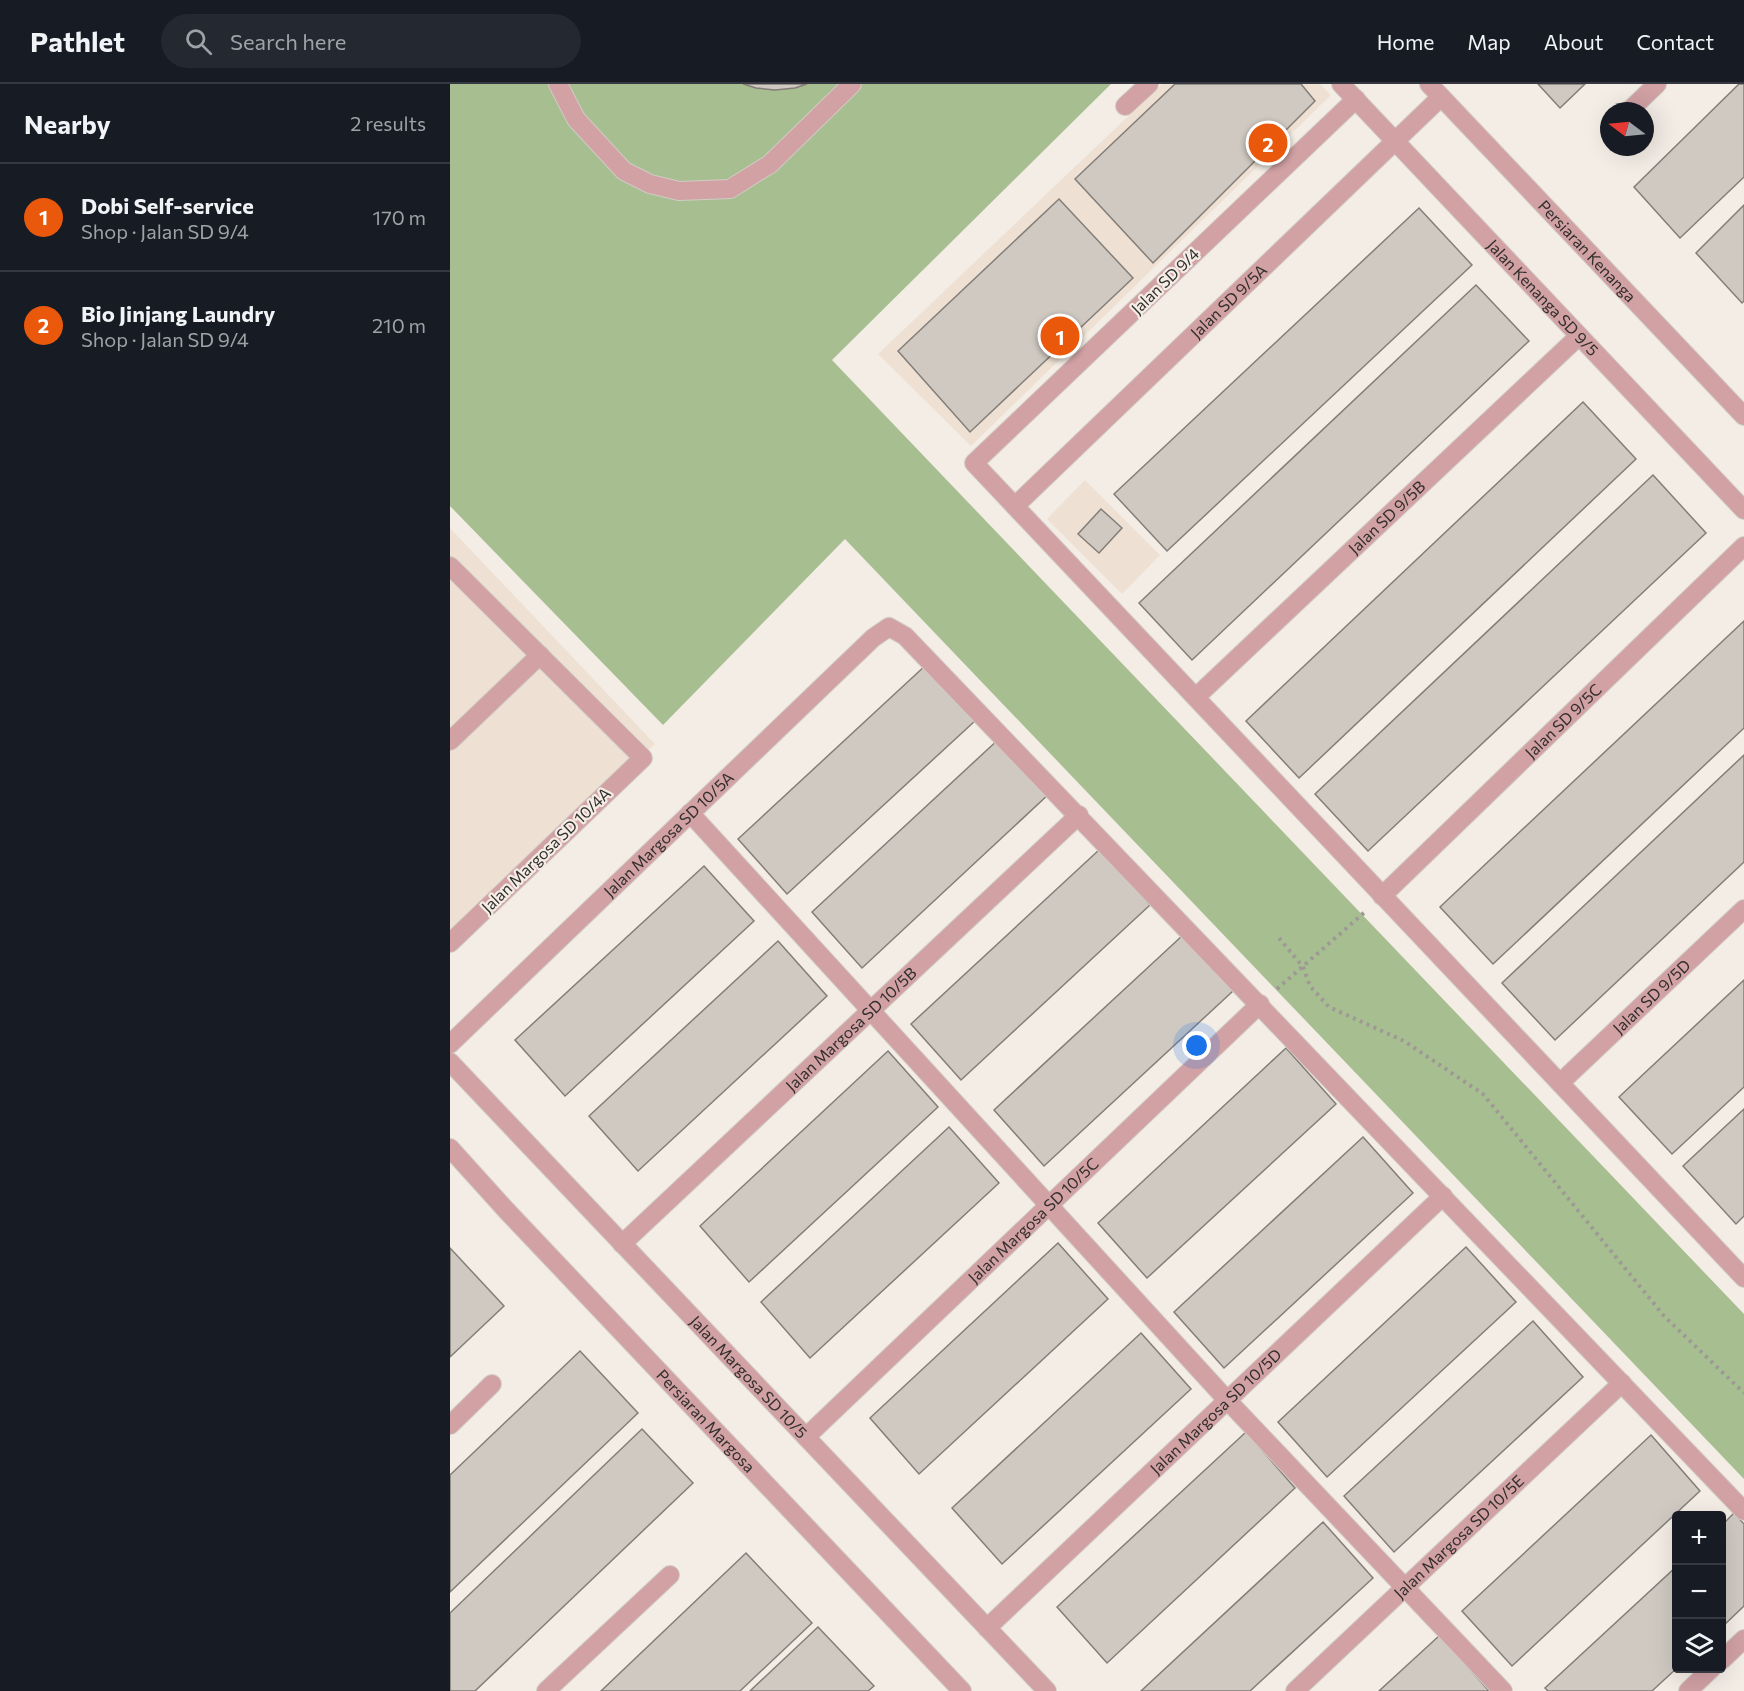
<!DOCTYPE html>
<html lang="en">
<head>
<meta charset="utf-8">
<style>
	:root { --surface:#171b24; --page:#242831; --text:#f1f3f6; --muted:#9ea1a6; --line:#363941; --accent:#ea580c }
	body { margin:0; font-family:Commissioner,sans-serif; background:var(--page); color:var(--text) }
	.controls { position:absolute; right:18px; bottom:18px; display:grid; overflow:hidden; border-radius:6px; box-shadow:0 6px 24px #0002 }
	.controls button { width:54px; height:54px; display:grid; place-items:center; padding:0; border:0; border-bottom:2px solid var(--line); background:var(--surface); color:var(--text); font:30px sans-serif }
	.compass { position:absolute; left:1150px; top:18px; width:54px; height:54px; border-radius:50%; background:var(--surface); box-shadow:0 6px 24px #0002; rotate:286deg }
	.you { position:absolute; left:747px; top:962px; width:21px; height:21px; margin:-15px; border:4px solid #fff; border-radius:50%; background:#1a73e8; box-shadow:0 0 0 9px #1a73e833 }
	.badge { display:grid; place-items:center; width:39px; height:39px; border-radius:50%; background:var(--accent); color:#fff; font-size:20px; font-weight:700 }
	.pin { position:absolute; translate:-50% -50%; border:3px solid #fff; box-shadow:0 2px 6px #0006 }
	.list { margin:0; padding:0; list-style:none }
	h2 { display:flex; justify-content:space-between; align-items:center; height:78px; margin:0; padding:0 24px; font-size:26px }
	h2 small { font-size:20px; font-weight:400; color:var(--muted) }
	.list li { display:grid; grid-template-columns:39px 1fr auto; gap:18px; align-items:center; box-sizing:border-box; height:108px; padding:0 24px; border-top:2px solid var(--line) }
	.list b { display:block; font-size:22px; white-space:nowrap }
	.list p { margin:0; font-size:20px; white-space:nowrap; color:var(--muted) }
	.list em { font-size:20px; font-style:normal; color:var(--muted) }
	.icon { flex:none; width:33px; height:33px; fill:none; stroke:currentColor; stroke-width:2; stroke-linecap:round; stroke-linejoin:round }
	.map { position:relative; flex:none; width:1294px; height:1607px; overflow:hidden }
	header { display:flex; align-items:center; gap:36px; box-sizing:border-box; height:84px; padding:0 30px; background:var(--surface); border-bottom:2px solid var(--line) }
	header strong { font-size:28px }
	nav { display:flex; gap:33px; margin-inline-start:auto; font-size:21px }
	.search { width:420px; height:54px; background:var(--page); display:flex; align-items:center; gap:15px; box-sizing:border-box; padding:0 21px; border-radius:33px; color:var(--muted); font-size:22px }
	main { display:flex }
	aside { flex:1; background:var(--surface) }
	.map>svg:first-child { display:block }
	.built { fill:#eee1d4 }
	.forest { fill:#a7be91 }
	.building { fill:#cfc9c2; stroke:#847e78; stroke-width:1.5 }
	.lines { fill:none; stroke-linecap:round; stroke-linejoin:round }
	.minor-casing { stroke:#d1cbc5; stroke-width:20 }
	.path { stroke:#9e9994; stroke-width:4; stroke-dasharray:3 4.5; stroke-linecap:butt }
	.minor { stroke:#d1a1a4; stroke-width:18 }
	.labels { text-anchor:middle; stroke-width:4.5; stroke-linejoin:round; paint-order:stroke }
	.street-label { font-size:16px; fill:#322f2d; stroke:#f4ede6 }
</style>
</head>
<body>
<header>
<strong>Pathlet</strong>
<div class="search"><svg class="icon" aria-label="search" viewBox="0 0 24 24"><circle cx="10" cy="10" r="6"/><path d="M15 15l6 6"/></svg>Search here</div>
<nav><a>Home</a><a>Map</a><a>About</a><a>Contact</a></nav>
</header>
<main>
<aside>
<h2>Nearby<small>2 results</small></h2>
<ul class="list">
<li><span class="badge">1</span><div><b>Dobi Self-service</b><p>Shop · Jalan SD 9/4</p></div><em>170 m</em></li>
<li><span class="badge">2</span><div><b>Bio Jinjang Laundry</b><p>Shop · Jalan SD 9/4</p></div><em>210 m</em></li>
</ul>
</aside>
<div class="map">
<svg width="1294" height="1607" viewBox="0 0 1294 1607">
	<rect width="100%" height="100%" fill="#f4ede6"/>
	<g class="built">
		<path d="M712,0H870L881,11L521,362L428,270Z"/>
		<path d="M635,396L710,471L672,510L597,435Z"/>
		<path d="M0,444L205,660L0,846Z"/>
	</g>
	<path class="forest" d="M0,0H661L382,276L1294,1230V1395L395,455L213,641L0,422Z"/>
	<g class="building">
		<path d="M293,0H357L345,4L325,6L306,4Z"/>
		<path d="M725,0H851L865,17L703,179L625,95Z"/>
		<path d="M1088,0H1135L1110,24Z"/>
		<path d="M1289,0H1294V93L1230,154L1184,103Z"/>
		<path d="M609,115L683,194L520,348L448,267Z"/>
		<path d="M1294,121V217L1292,219L1246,169Z"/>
		<path d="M969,124L1022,181L717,467L664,410Z"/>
		<path d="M1026,201L1079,257L742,576L689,519Z"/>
		<path d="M1133,318L1186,375L849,694L796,637Z"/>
		<path d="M1203,391L1256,449L918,767L865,710Z"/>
		<path d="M651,425L672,444L649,469L628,450Z"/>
		<path d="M1294,537V644L1043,880L990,823Z"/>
		<path d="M477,580L526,636L337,810L288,755Z"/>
		<path d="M551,653L600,709L412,884L362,828Z"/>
		<path d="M1294,671V778L1105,956L1052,899Z"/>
		<path d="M650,765L700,821L511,996L461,940Z"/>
		<path d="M254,782L304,837L115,1012L65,956Z"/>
		<path d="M733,851L783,907L594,1082L544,1026Z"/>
		<path d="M328,857L377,912L188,1087L139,1032Z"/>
		<path d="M1294,896V1003L1222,1070L1169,1013Z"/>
		<path d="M836,964L886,1020L697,1194L648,1139Z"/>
		<path d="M438,967L488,1023L299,1198L250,1142Z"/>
		<path d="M1294,1025V1132L1286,1140L1233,1082Z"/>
		<path d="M499,1043L549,1099L360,1274L311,1218Z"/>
		<path d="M913,1053L963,1109L774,1284L724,1228Z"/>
		<path d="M608,1159L658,1215L469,1390L420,1334Z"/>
		<path d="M1016,1163L1066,1218L877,1393L828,1338Z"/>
		<path d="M0,1164L54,1222L0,1273Z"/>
		<path d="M1083,1237L1133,1293L944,1468L894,1412Z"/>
		<path d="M691,1249L741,1305L552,1480L502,1424Z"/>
		<path d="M130,1267L188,1329L0,1508V1391Z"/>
		<path d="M192,1345L243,1399L25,1607H0V1529Z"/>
		<path d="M796,1348L845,1404L657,1579L607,1523Z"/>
		<path d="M1201,1351L1250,1407L1062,1582L1012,1527Z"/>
		<path d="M1284,1429L1294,1440V1522L1272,1543V1441Z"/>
		<path d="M873,1438L923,1494L800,1607H691Z"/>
		<path d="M296,1469L362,1539L290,1607H151Z"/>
		<path d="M1226,1483L1227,1584L1202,1607H1098L1095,1604Z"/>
		<path d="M368,1543L424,1602L418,1607H300Z"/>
		<path d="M990,1551L1039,1607H929Z"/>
	</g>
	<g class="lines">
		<defs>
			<g id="minor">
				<path d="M108,0L126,35L174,87L200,100L229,107L280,105L320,80L402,0"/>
				<path id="s1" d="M891,0L1294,426"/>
				<path id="s2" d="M979,0L1294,332"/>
				<path d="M906,15L524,379L1294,1194"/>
				<path d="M675,22L699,0"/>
				<path d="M1179,27L1207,0"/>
				<path id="s3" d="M565,422L991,13"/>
				<path d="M0,482L193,674L0,859"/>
				<path id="s4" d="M746,613L1129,252"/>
				<path d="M0,657L90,571"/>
				<path d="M240,729L777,1316L1053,1607"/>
				<path id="s5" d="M932,812L1294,462"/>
				<path id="s6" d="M0,960L423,554L439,543L455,552L1294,1427"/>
				<path id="s7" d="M0,978L597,1607"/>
				<path id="s8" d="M1110,999L1294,825"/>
				<path id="s9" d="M0,1064L56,1126L512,1607"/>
				<path id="s10" d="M172,1160L629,731"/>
				<path d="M0,1341L42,1300"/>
				<path id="s11" d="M356,1353L810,920"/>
				<path id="s12" d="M537,1544L993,1112"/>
				<path d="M1272,1576L1294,1555"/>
				<path d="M96,1607L220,1491"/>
				<path id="s13" d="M845,1607L1172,1299"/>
				<path d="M1238,1607L1262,1584"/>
			</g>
		</defs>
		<use href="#minor" class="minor-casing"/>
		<g class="path">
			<path d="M829,854L853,883L860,902L879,923L954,957L1033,1010L1214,1232L1294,1309"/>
			<path d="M827,905L916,827"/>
		</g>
		<use href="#minor" class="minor"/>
	</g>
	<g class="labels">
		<g class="street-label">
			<text dy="6" stroke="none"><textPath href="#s2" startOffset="230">Persiaran Kenanga</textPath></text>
			<text transform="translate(715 197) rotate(-44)" y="6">Jalan SD 9/4</text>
			<text dy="6" stroke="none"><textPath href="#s1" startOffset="294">Jalan Kenanga SD 9/5</textPath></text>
			<text dy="6" stroke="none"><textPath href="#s3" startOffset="296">Jalan SD 9/5A</textPath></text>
			<text dy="6" stroke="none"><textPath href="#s4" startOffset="262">Jalan SD 9/5B</textPath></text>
			<text dy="6" stroke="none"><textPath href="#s5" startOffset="252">Jalan SD 9/5C</textPath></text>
			<text dy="6" stroke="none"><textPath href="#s6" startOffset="303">Jalan Margosa SD 10/5A</textPath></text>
			<text transform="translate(96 766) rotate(-44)" y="6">Jalan Margosa SD 10/4A</text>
			<text dy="6" stroke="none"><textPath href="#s8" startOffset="126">Jalan SD 9/5D</textPath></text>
			<text dy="6" stroke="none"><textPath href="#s10" startOffset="314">Jalan Margosa SD 10/5B</textPath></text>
			<text dy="6" stroke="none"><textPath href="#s11" startOffset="314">Jalan Margosa SD 10/5C</textPath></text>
			<text dy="6" stroke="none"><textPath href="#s7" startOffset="434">Jalan Margosa SD 10/5</textPath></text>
			<text dy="6" stroke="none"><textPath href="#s12" startOffset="315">Jalan Margosa SD 10/5D</textPath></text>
			<text dy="6" stroke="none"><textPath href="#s9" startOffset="374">Persiaran Margosa</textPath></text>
			<text dy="6" stroke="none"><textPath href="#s13" startOffset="225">Jalan Margosa SD 10/5E</textPath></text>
		</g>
	</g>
</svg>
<div class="controls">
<button>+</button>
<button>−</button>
<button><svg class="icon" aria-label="layers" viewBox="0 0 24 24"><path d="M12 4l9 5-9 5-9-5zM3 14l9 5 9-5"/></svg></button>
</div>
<svg class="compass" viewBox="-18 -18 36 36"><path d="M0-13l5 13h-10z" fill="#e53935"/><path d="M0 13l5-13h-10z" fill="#9ea1a6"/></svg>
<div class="you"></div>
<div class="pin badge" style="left:610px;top:252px">1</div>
<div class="pin badge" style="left:818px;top:59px">2</div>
</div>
</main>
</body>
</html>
